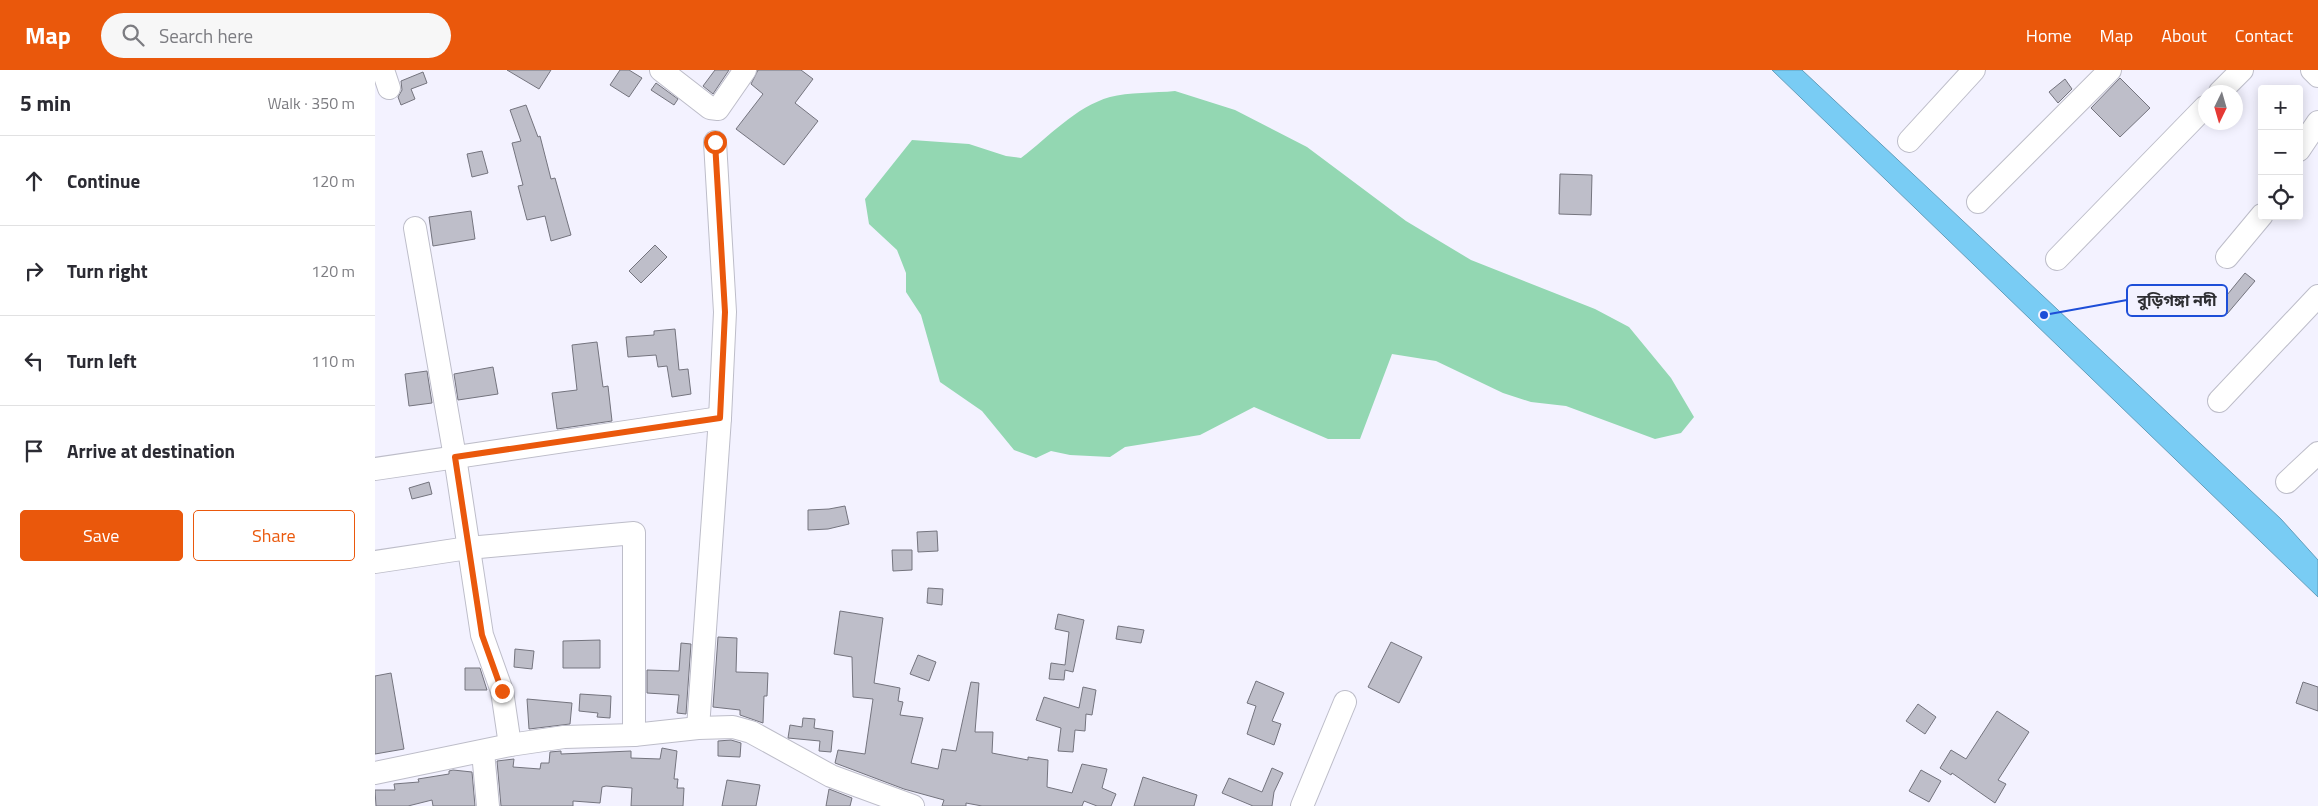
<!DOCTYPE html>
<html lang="en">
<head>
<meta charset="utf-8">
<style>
	:root { --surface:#fff; --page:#f7f7f7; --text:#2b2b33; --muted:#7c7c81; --line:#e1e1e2; --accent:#ea580c }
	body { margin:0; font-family:"Titillium Web","Noto Sans Bengali",sans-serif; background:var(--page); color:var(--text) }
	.controls { position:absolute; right:15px; top:15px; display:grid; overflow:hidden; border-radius:5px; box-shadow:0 2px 12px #0003 }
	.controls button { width:45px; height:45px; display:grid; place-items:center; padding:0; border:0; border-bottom:1px solid var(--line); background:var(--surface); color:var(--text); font:25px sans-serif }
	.compass { position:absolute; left:1823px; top:15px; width:45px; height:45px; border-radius:50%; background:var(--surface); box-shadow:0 2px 12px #0003; rotate:185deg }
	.stop { position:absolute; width:15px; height:15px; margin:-11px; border:4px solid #ea580c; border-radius:50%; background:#fff }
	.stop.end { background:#ea580c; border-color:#fff; box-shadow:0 1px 5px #0008 }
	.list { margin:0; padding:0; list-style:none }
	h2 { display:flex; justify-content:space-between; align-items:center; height:65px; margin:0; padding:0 20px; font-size:21px }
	h2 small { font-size:16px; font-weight:400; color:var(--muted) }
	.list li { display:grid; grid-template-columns:32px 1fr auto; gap:15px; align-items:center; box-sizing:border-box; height:90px; padding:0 20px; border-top:1px solid var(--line) }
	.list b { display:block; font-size:19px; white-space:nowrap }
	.list em { font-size:16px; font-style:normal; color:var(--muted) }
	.actions { display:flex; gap:10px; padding:15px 20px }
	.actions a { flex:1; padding:11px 0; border:1px solid var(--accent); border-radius:5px; text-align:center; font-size:18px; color:var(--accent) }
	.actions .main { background:var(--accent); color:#fff }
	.icon { flex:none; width:28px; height:28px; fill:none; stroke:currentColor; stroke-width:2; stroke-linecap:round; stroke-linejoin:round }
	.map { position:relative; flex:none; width:1943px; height:736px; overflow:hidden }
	header { display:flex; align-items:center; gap:30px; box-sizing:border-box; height:70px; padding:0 25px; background:var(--accent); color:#fff }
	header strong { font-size:24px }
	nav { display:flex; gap:28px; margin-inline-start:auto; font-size:18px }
	.search { width:350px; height:45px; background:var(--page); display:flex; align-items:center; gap:12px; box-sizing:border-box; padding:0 18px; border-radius:28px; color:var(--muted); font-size:19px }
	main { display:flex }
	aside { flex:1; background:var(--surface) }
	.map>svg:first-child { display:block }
	.green { fill:#93d7b2 }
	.water { fill:#79ccf4; stroke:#639dba }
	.building { fill:#bebec9; stroke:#74747e }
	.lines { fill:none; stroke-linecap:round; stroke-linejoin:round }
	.minor-casing { stroke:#bdbdc9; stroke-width:24 }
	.minor { stroke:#fff; stroke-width:22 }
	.route { stroke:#ea580c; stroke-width:6 }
	.leader { fill:none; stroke:#1d4ed8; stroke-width:2 }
	.callout-dot { fill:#1d4ed8; stroke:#f3f2ff; stroke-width:2 }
	.callout { fill:#f3f2ff; stroke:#1d4ed8; stroke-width:2 }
	.callout-label { font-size:16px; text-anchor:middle; font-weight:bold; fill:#2f2f33 }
</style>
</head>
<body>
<header>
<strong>Map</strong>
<div class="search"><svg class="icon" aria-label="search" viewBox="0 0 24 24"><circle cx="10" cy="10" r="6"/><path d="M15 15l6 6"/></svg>Search here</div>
<nav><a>Home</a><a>Map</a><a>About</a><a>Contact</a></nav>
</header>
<main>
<aside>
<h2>5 min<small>Walk · 350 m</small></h2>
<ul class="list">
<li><svg class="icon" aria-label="ahead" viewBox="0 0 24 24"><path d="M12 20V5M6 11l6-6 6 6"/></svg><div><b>Continue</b></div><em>120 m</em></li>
<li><svg class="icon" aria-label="right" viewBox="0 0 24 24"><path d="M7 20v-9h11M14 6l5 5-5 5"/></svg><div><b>Turn right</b></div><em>120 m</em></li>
<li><svg class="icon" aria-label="left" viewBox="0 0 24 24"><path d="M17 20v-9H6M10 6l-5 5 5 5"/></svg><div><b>Turn left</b></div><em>110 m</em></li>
<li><svg class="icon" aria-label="arrive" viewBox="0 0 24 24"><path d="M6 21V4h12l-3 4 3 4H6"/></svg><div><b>Arrive at destination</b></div></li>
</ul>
<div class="actions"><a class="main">Save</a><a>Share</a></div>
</aside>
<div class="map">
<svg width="1943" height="736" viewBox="0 0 1943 736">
	<rect width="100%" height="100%" fill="#f3f2ff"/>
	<path class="green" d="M800,21L860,40L932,77L1031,151L1096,190L1220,239L1254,257L1296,308L1319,347L1306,363L1280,369L1191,336L1156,332L1128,323L1061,291L1017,284L985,369H953L879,337L825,365L750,377L735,387L695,385L676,381L661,388L639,380L607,341L565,312L546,245L531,222V203L522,180L494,154L490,129L537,70L594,74L631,86L646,88C674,67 700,37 735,27C753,22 780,23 800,21Z"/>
	<path class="water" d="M1397,0H1427L1906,449L1943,490V527Z"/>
	<g class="building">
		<path d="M132,0H176L164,19Z"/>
		<path d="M245,0H254L267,8L254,27L235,15Z"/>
		<path d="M340,0H354L338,24L328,16Z"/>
		<path d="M383,0H426L438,9L420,33L443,51L409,95L361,59L388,24L376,14Z"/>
		<path d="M48,2L52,13L36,19L40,29L26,35L23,27L27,20L26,11Z"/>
		<path d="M1745,8L1775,38L1745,67L1716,38Z"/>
		<path d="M1690,9L1697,19L1683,33L1674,22Z"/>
		<path d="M281,13L303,29L299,35L276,20Z"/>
		<path d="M151,35L163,67L165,66L176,109L180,108L196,165L176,171L170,146L152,150L143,116L148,115L137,73L146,71L135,40Z"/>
		<path d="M107,81L113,103L97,107L92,84Z"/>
		<path d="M1185,104L1217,105L1216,145L1184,144Z"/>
		<path d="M96,141L100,169L58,176L54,147Z"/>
		<path d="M280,175L292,187L266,213L254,201Z"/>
		<path d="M1870,203L1880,211L1852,244L1843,236Z"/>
		<path d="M300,259L304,300L313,299L316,324L297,327L292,296L283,297L281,285L253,287L251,267L279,265V261Z"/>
		<path d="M222,272L228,317L233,316L237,351L182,359L177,323L202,320L197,275Z"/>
		<path d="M118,297L123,324L83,330L79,304Z"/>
		<path d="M52,301L57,333L34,336L30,304Z"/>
		<path d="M54,412L57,424L37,429L34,418Z"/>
		<path d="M470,436L474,454L453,459L433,460V440L454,439Z"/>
		<path d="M562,461L563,481L543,482L542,462Z"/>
		<path d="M517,480H537V500L518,501Z"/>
		<path d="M553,518L568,519L567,535L552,533Z"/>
		<path d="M465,541L508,548L499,613L525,618L523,631L528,632L525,645L548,648L536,693L563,699L567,679L581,681L596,612L604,613L600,662H618L617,683L653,690V687L673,690L672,717L697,723L707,694L732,699L727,718L741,724L736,736H722L709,731L707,736H607L591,733V736H567L569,730L529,719L460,693L463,680L490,684L498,629L478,627L477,587L459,584Z"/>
		<path d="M683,544L709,550L698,602L690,600L689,610L674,609L676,593L690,595L694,562L680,559Z"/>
		<path d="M743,556L769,560L766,573L741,569Z"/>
		<path d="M343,567L362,568L361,602L393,603L392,626H389L388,653L365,645V640L338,637Z"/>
		<path d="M225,570V598H188V571Z"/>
		<path d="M1016,572L1047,587L1024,633L993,617Z"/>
		<path d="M306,573L316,574L311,644L302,643L304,625L272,623V600L304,601Z"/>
		<path d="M140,579L159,581L157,599L139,597Z"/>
		<path d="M543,585L561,592L554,611L535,604Z"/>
		<path d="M90,598H105L112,620H90Z"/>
		<path d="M16,603L29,679L0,684V606Z"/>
		<path d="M881,611L909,623L897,651L906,654L899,675L872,664L881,636L872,633Z"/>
		<path d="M1928,612L1943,617V641L1921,633Z"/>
		<path d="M708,617L721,620L717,645L711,644L710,661L700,660L698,682L683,681L686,658L661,650L669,627L704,638Z"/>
		<path d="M205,624L236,626L235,648L222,647L223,643L204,641Z"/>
		<path d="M152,629L197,633L195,654L154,659Z"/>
		<path d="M1543,634L1561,647L1550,664L1531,651Z"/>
		<path d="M1622,641L1654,662L1623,710L1631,714L1620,733L1577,703L1576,705L1565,698L1576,680L1591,689Z"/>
		<path d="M428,648L440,649L439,658L458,661L456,682L444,681L445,671L413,668L415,655L427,657Z"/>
		<path d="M356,670L366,673L365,687L343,686V671Z"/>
		<path d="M287,678L302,681L299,709H303L302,718H309L308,736H256L257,718L231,716L227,717L225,733L198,731V736H126L122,691L139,689L138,697L165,699L166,693H174L175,682L186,681V684L256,681V688L285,689Z"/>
		<path d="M897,698L908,703L899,722L897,736H878L847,723L854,708L887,722Z"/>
		<path d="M78,700L97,702L100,736H58L57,730L33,736H1L0,720H20L19,714L44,712L43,709L74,704V701Z"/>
		<path d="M1546,700L1566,711L1554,732L1534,721Z"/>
		<path d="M768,707L822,725L819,736H759Z"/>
		<path d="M352,710L385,715L381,736H347Z"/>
		<path d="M454,719L477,728L475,736H451Z"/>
	</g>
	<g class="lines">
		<defs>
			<g id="minor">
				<path d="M8,0L14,18"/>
				<path d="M286,0L335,38L343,39L370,0"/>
				<path d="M1937,0L1943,6"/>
				<path d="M1845,22L1867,0"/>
				<path d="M1534,71L1599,0"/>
				<path d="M1924,80L1943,52"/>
				<path d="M1603,132L1735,0"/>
				<path d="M40,158L80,387L107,565L127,621L135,675"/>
				<path d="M1852,187L1887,145"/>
				<path d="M1682,189L1830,37"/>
				<path d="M1844,331L1943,226"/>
				<path d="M0,399L345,348"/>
				<path d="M1912,412L1943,383"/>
				<path d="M0,492L93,478L259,463V665"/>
				<path d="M323,658L345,348L350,242L340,72"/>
				<path d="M108,682L113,736"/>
				<path d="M0,703L135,675L189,667L259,665L323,658L358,657L376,662L456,706L538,736"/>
				<path d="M927,736L970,632"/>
			</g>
		</defs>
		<use href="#minor" class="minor-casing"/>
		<use href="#minor" class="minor"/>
	</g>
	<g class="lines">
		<path class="route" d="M127,621L107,565L80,387L345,348L350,242L340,72"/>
	</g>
	<path class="leader" d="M1669 245L1752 230"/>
	<circle class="callout-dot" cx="1669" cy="245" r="5"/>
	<rect class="callout" x="1752" y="215" width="100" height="31" rx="5"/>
	<g class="callout-label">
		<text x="1802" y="236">বুড়িগঙ্গা নদী</text>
	</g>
</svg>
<div class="controls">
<button>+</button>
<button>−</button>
<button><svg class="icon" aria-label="locate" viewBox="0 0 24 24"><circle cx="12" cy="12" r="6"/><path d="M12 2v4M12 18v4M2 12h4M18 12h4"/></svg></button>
</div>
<svg class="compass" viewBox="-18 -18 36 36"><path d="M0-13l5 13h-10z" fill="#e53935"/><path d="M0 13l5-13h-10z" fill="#7c7c81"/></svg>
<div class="stop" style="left:340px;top:72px"></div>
<div class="stop end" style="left:127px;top:621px"></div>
</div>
</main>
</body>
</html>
